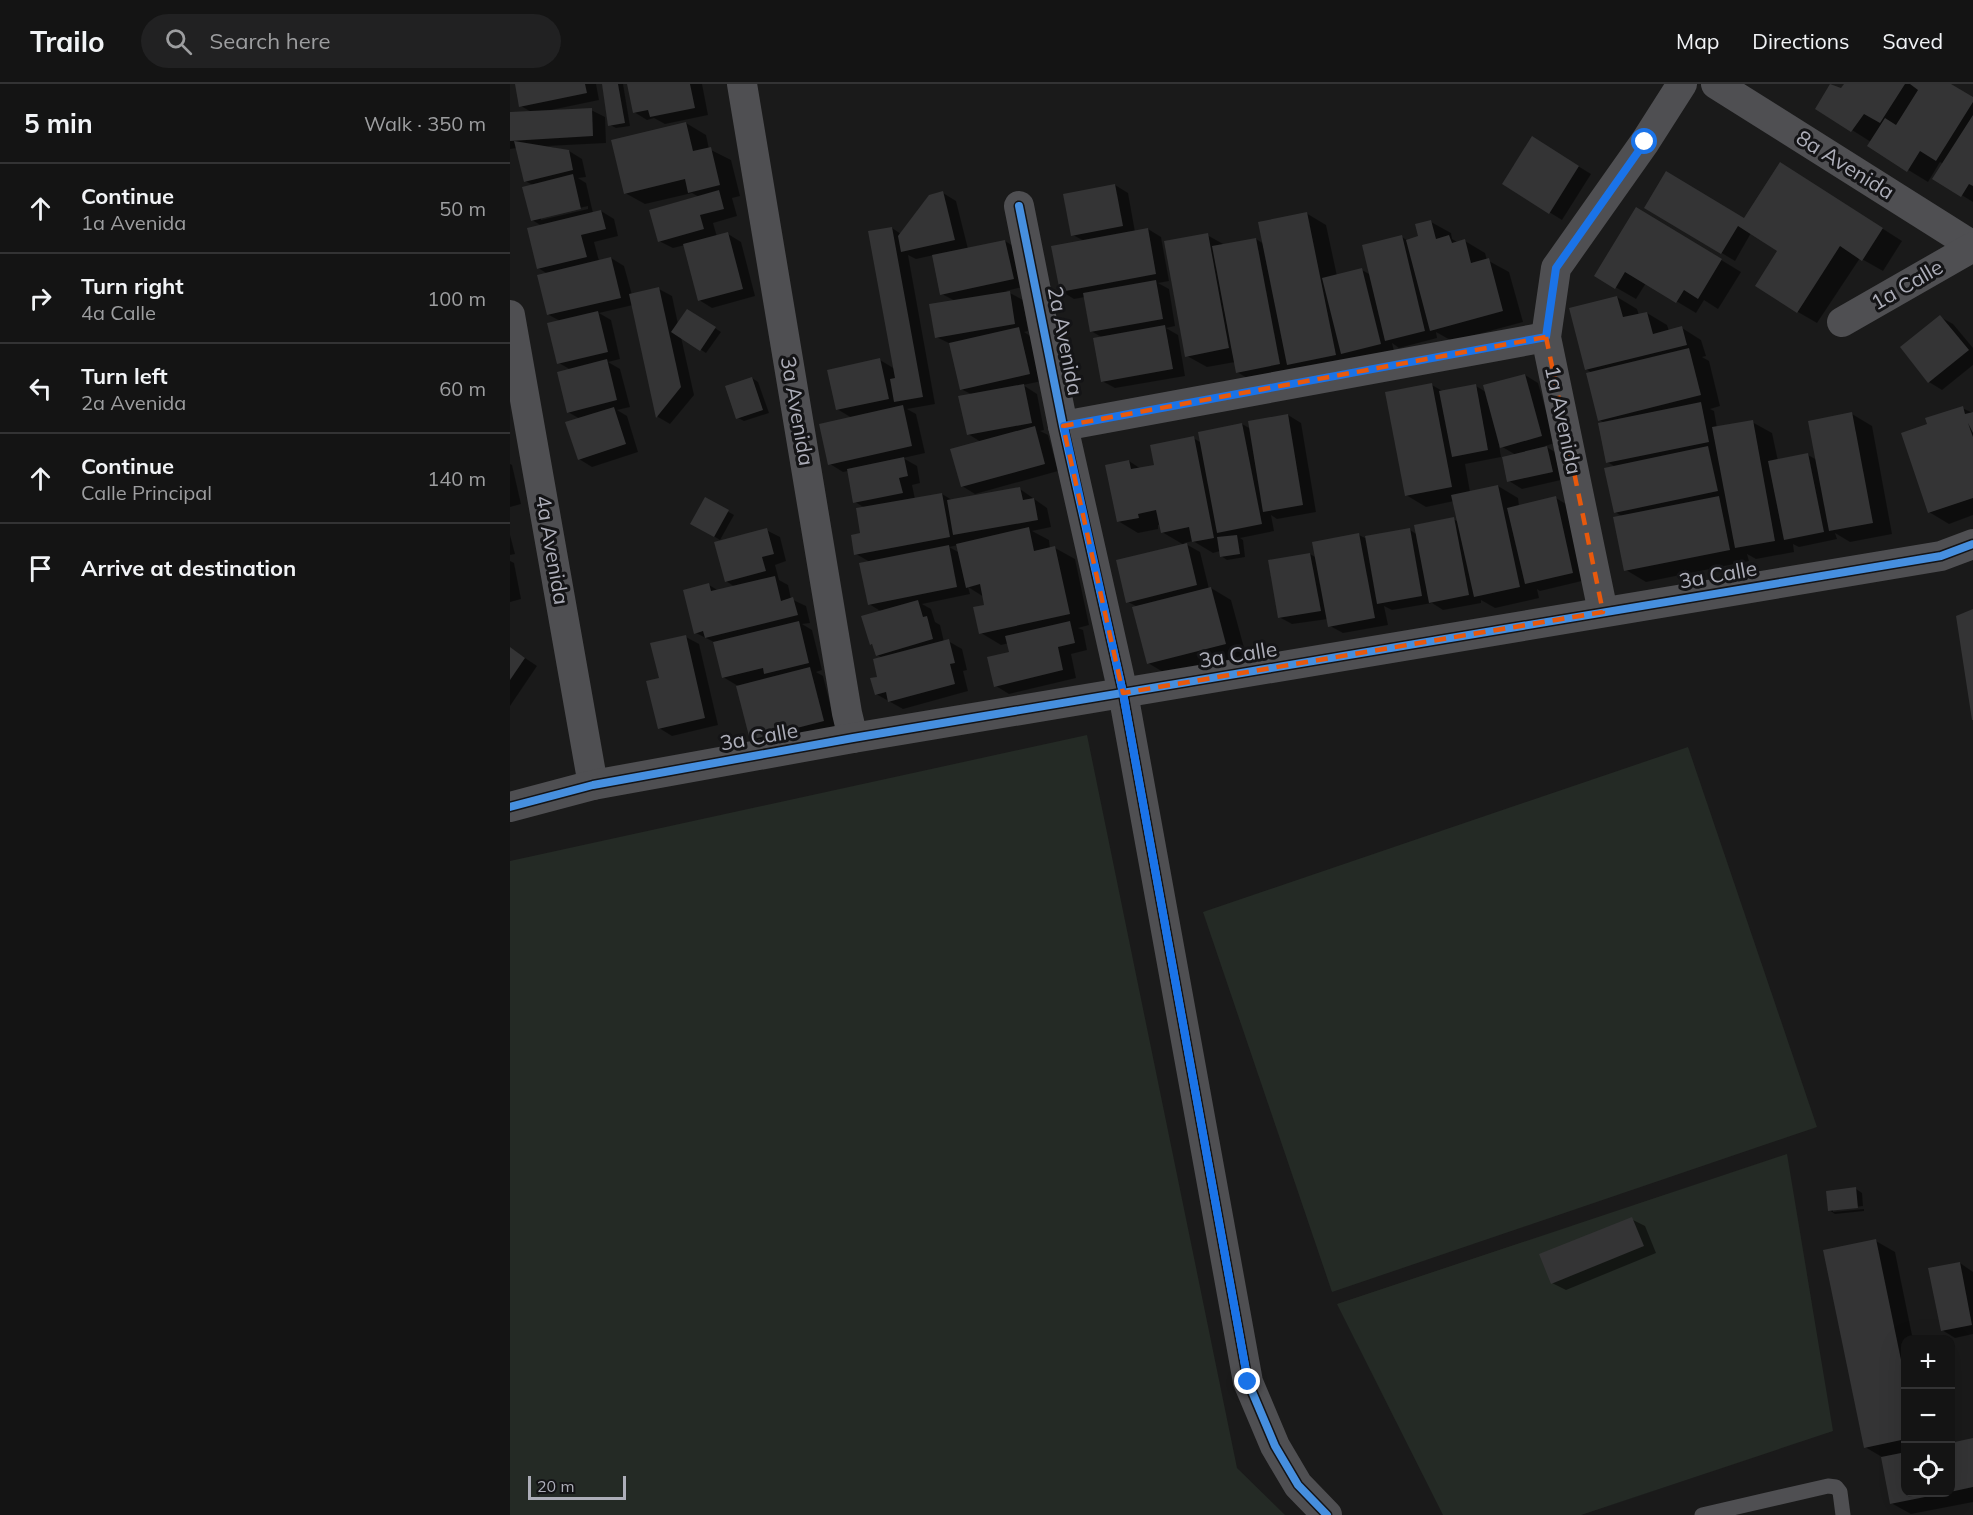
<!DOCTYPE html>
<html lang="en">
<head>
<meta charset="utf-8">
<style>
	:root { --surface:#141414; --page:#212122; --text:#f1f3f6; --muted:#9d9ea0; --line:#333334 }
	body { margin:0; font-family:Mulish,sans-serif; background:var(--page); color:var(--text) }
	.controls { position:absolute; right:18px; bottom:18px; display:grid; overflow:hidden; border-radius:12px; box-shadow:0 6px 24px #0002 }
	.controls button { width:54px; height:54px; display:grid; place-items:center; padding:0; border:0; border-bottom:2px solid var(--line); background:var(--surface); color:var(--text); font:30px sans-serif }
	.scale { position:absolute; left:18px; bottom:15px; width:98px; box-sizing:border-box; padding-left:6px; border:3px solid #adaeb9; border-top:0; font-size:16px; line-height:21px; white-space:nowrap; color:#adaeb9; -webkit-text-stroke:4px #141416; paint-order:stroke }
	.stop { position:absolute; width:18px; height:18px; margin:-14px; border:4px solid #1a73e8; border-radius:50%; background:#fff }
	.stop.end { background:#1a73e8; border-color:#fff; box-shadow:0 2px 6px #0008 }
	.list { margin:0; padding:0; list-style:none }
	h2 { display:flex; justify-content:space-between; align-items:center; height:78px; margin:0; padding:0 24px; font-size:26px }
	h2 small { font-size:20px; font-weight:400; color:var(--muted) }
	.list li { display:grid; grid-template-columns:39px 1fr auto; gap:18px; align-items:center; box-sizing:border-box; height:90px; padding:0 24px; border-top:2px solid var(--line) }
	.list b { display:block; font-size:22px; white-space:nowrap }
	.list p { margin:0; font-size:20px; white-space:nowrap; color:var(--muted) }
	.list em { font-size:20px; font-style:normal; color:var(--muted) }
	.icon { flex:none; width:33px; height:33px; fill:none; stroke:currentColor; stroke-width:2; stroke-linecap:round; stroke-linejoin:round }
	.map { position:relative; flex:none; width:1463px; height:1431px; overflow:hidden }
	header { display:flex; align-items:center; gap:36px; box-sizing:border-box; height:84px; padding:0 30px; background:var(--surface); border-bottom:2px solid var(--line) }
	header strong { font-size:28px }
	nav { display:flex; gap:33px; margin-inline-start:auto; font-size:21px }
	.search { width:420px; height:54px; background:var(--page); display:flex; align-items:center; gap:15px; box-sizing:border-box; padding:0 21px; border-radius:33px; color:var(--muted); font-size:22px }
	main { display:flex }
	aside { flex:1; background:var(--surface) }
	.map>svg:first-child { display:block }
	.green { fill:#242a25 }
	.shadow { fill:#0007; fill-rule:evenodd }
	.building { fill:#343435 }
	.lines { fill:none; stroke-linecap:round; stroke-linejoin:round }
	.service { stroke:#4f4f52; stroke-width:15 }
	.minor { stroke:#4f4f52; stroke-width:30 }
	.cycleway-casing { stroke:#141416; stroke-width:11 }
	.cycleway { stroke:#468fdf; stroke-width:8 }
	.route { stroke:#1a73e8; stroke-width:8 }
	.marked { fill:none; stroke:#e8590c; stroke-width:4.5; stroke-dasharray:12 8; stroke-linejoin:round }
	.labels { text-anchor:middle; stroke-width:6; stroke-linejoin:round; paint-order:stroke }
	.street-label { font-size:21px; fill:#adaeb9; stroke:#141416 }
</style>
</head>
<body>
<header>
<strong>Trailo</strong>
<div class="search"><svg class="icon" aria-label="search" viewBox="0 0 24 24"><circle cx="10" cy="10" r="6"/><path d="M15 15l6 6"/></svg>Search here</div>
<nav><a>Map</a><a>Directions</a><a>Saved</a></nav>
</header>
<main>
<aside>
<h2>5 min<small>Walk · 350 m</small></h2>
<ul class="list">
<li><svg class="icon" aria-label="ahead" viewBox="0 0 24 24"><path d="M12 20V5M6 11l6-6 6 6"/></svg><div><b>Continue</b><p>1a Avenida</p></div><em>50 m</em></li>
<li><svg class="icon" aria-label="right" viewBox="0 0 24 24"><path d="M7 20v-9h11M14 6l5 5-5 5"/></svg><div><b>Turn right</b><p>4a Calle</p></div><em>100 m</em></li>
<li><svg class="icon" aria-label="left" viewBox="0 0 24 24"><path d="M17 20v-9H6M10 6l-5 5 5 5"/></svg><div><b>Turn left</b><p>2a Avenida</p></div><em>60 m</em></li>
<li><svg class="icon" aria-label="ahead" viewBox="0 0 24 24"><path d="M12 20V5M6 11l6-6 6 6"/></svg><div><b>Continue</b><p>Calle Principal</p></div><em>140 m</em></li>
<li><svg class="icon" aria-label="arrive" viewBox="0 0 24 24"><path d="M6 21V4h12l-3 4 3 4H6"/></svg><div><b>Arrive at destination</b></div></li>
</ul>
</aside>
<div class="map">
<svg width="1463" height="1431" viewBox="0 0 1463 1431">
	<rect width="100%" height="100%" fill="#1a1a1a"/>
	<g class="green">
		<path d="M577,651L727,1384L775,1431H0V777Z"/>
		<path d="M1178,663L1307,1043L822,1208L693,828Z"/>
		<path d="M1277,1070L1323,1347L1071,1431H933L827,1220Z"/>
	</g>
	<g class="shadow">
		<path d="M6,0H86L89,16L41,26V28L81,26L95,33L96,59L37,62L59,67L72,75L76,93L68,94L76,99L83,129L91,127L104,135L108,152L84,158L89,177L101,174L114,182L122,211L149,205L162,212L168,240L183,230L211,248L196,269L171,253L184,311L160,340L148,333L123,221L89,229L101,236L110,275L98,278L110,285L120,323L107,326L117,332L128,368L82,383L69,375L70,335L58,328L61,286L49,279L50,237L39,231L38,190L28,184L32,142L22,136L23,101L15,97L7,64L0,65V30L23,29L11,22ZM78,122V125L31,136V133Z"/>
		<path d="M94,0H113L120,42L106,44L100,41Z"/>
		<path d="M118,0H192L198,31L155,40L144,34L137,36L124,28Z"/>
		<path d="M1336,0H1440L1463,14V118L1424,94L1434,80L1430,78L1418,98L1359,62L1361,58L1342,46L1332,6Z"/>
		<path d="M176,39L196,51L199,65L221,76L230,112L222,114L227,132L203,139L207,153L218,150L231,158L245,212L202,224L189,216L175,161L163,164L149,157L189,113L182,109L135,120L115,109Z"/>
		<path d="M1035,62L1081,90L1052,136L1039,128Z"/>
		<path d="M1290,92L1392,157L1373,187L1350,174L1307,239L1288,228L1269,167L1241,149L1225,177L1136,123L1234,136Z"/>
		<path d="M605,101L618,109L625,148L638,145L651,153L659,197L648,199L659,205L665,242L656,244L668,251L675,292L605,304L592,297L593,254L581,247L575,213L564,215L551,207L574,157L563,151Z"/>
		<path d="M433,109L446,117L458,165L495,157L508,165L516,202L496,207L513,216L518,247L514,248L522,253L532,297L513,301L527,310L534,346L530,347L538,351L548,387L465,410L452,402L471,358L458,350L463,311L451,305L441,260L426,253L445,217L432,210L424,171L406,175L398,171L425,320L397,325L406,330L415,369L393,374L407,382L410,399L402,401L405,415L432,410L442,416L510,405L537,424L541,443L522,447L539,456L540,465L545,464L565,475L579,541L568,544L573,546L577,566L561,570L566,594L499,610L486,602L501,569L499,559L491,561L471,549L476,522L474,513L458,503L460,510L412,520L421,525L425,538L430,541L434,558L438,557L452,565L457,586L453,587L458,607L393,625L366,610L373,574L367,571L364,562L361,560L372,528L359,520L360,478L346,470L352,450L355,424L345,418L338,387L333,388L320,380L342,334L327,325L370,276L385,285L382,144L391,150ZM448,461L450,469L439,463Z"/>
		<path d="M796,129L816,141L827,192L852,186L861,191L892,153L898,157L910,153L921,138L941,149L942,155L949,159L955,157L975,169L977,176L999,188L1013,238L942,257L926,248L927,254L889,264L882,259L884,267L747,300L727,288L725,278L697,283L677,272L697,151L715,161L746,155L754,160Z"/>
		<path d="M1147,137L1231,188L1208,225L1194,216L1186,229L1136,199L1126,215L1086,192Z"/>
		<path d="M1107,213L1127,225L1129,231L1137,229L1157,241L1159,247L1172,244L1191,256L1196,272L1192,273L1199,277L1210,322L1200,325L1204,327L1207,344L1242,338L1262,349L1268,377L1298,371L1307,376L1342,330L1362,342L1382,450L1340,458L1325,449L1327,455L1289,463L1283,460L1284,468L1246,475L1237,470L1239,477L1136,498L1116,486L1113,433L1105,428L1106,383L1097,378L1095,339L1089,336L1082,289L1076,285Z"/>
		<path d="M1430,233L1443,240L1463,264V281L1432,306L1419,298L1392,264Z"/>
		<path d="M1015,291L1028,299L1045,359L1035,362L1050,371L1055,395L1012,405L999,397L1006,371L989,361L991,373L955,380L960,408L988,402L1008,414L1009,422L1046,414L1059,422L1076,496L1030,507L1027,505L1029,514L985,524L971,516V519L933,526L922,519L882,526L874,522L878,541L833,549L820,542L818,535L782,540L769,533L800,470L807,474L849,451L855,454L900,446L908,451L943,435L949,438L944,417L916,423L896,411L922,301L934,308L966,302L976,308Z"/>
		<path d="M242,294L248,298L259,329L234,337L228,334Z"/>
		<path d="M1452,324L1463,329V431L1439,440L1419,428V341Z"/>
		<path d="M778,331L791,339L806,428L767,435L761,431L764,447L730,454L733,456L735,473L717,476L711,472L710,467L703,469L683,457L674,459L690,468L699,505L701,504L721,516L736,571L658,591L638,579L628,523L618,518L674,461L652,448L651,440L648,441V445L628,449L608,437L619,377L631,385L646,382L683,354L692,359L732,340L741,345Z"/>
		<path d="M0,380L2,381L11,420L0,423Z"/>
		<path d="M196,415L224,431L210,456L182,439Z"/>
		<path d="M256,446L270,453L276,477L265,481L269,496L278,501L281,515L296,522L300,539L292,540L302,546L312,586L306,588L313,592L326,644L254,662L241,655L228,602L213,593L204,558L186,549L199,501L209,507L225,503L216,497Z"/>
		<path d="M0,451L5,470L0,471Z"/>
		<path d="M0,477L4,479L11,515L0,518Z"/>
		<path d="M176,553L189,560L208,641L162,652L149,644L151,595Z"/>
		<path d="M0,564L27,582L0,622Z"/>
		<path d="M1346,1105L1352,1109L1353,1122L1323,1125V1128L1354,1125V1127L1325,1130L1319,1126Z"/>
		<path d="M1121,1135L1135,1142L1146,1169L1056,1206L1042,1199Z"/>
		<path d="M1366,1157L1385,1168L1403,1256H1396V1408H1440V1360L1463,1356V1418L1401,1430L1381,1419L1372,1373L1355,1363Z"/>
		<path d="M1450,1179L1463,1188V1250L1445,1254L1432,1246Z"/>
	</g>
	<g class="building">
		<path d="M5,0H75L77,9L9,23Z"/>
		<path d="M92,0H108L115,39L98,42Z"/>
		<path d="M117,0H180L185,24L140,33L138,26L123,29Z"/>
		<path d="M1320,0L1331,4L1334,0H1395L1370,39L1354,30L1341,48L1305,25Z"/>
		<path d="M1400,0H1441L1463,13V18L1426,77L1410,67L1397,88L1357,62L1375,34L1386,41L1408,6Z"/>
		<path d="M82,24L83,52L0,57V28Z"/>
		<path d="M1463,31V102L1459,100L1451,113L1422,95Z"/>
		<path d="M176,38L183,67L201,63L210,101L178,109L175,95L114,110L101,56Z"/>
		<path d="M1022,52L1069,82L1039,130L992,100Z"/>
		<path d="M4,57L59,66L63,86L14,98Z"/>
		<path d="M1270,78L1373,144L1352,177L1330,162L1287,229L1245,202L1267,167L1228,142L1211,170L1134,124L1156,87L1234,134Z"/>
		<path d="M63,90L71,125L21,137L12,103Z"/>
		<path d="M605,100L613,142L561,152L553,110Z"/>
		<path d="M209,106L214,125L190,131L194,145L148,158L139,126Z"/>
		<path d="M433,107L445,156L391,168L388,152L419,111Z"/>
		<path d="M1126,123L1212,175L1188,215L1174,206L1166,219L1115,188L1105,205L1084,192Z"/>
		<path d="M91,126L96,145L71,151L77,173L27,185L17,144Z"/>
		<path d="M797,128L826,271L777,281L748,138Z"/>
		<path d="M921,136L926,155L939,151L942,159L955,155L961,179L979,174L993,227L920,247L896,156L908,152L905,140Z"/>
		<path d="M382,143L413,313L384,318L380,295L385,294L358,147Z"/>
		<path d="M638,144L646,190L550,208L541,162Z"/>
		<path d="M218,148L233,205L188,217L173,160Z"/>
		<path d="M698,149L719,264L675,273L654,157Z"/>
		<path d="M892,151L915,247L875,257L852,161Z"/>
		<path d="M746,154L770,280L726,289L702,162Z"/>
		<path d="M495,156L504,195L430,211L422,171Z"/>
		<path d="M101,173L111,214L37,231L27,191Z"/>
		<path d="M852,184L871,260L831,270L812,194Z"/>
		<path d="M646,196L653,235L580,248L573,209Z"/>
		<path d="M149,203L171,303L146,334L119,210Z"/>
		<path d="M500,207L505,240L425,254L419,220Z"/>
		<path d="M1107,212L1113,233L1137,228L1143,250L1172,242L1177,261L1075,286L1059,224Z"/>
		<path d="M177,225L206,243L190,267L161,248Z"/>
		<path d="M88,227L98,268L47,280L37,239Z"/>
		<path d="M1430,231L1459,266L1418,299L1390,263Z"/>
		<path d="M655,241L663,285L591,298L583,254Z"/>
		<path d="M509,243L520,290L450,306L439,259Z"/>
		<path d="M1179,264L1191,311L1088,337L1076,289Z"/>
		<path d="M370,274L379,315L326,326L317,286Z"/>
		<path d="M97,275L107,316L57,329L47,288Z"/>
		<path d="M1015,290L1032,352L990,364L973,301Z"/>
		<path d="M242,293L253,326L226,335L215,302Z"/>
		<path d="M922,299L942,403L895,412L875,308Z"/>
		<path d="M514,300L522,339L457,351L448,312Z"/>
		<path d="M966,300L978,366L942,373L929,307Z"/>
		<path d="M1191,318L1199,358L1096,379L1088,339Z"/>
		<path d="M393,321L402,362L318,381L309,340Z"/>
		<path d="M1453,322L1455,330L1463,328V349L1458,339L1463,353V414L1418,429L1391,349L1417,340L1415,334Z"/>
		<path d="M104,323L116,360L68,376L55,338Z"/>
		<path d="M1342,328L1363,439L1319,447L1298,337Z"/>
		<path d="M778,330L793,421L753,428L738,337Z"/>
		<path d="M1243,336L1265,457L1225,464L1202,343Z"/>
		<path d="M732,339L752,440L707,449L688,348Z"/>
		<path d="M525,342L535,380L451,403L440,365Z"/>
		<path d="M684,352L704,454L682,458L679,443L651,449L646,426L628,430L629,434L607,438L595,381L619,376L621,385L644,381L640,361Z"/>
		<path d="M1037,362L1043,388L997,398L992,373Z"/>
		<path d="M1198,362L1208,407L1104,429L1094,384Z"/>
		<path d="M1298,369L1314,448L1274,456L1258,377Z"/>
		<path d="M394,373L398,392L389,394L393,409L343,419L337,385Z"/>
		<path d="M988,401L1010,503L964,513L941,411Z"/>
		<path d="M510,403L513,416L524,414L528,436L443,451L437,416Z"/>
		<path d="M432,409L440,453L344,471L341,451L350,449L346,424Z"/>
		<path d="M1046,412L1063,489L1015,500L997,424Z"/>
		<path d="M1209,412L1220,466L1114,487L1103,433Z"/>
		<path d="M195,413L219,426L204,453L180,440Z"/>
		<path d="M944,433L959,511L919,519L904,441Z"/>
		<path d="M519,443L524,467L545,462L560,530L469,550L463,523L474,521L470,500L456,504L446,460Z"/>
		<path d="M257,444L264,470L252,473L256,487L215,498L204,458Z"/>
		<path d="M900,444L912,512L867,520L855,452Z"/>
		<path d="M849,449L865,534L818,543L802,458Z"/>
		<path d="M727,451L730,470L710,473L707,453Z"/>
		<path d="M677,459L687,501L616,519L606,476Z"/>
		<path d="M439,461L447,503L358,521L349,479Z"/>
		<path d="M800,469L811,527L768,534L758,476Z"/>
		<path d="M265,492L271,517L283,513L288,531L195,554L193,547L184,550L173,506L199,499L201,507Z"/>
		<path d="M701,503L716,560L637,580L622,523Z"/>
		<path d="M408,516L413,533L417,532L423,555L366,572L362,560L360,561L351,532Z"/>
		<path d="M1463,525V636H1462L1446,532Z"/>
		<path d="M289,537L299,579L254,590L253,584L212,594L203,558Z"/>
		<path d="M560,537L565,559L548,563L553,586L484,603L477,573L499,568L495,552Z"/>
		<path d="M176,551L195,634L148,645L136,597L149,594L140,559Z"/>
		<path d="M439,555L445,579L440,580L445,600L378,618L376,608L365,611L360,594L367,593L363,575Z"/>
		<path d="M0,563L15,574L0,596Z"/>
		<path d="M300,583L314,637L240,656L226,602Z"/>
		<path d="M1346,1103L1348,1124L1318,1127L1316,1107Z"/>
		<path d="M1122,1133L1134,1162L1041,1200L1029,1170Z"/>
		<path d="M1366,1155L1396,1300V1355L1354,1364L1313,1166Z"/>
		<path d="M1450,1178L1462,1241L1431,1247L1418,1184Z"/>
		<path d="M1463,1354V1403L1440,1408V1359Z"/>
		<path d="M1396,1368V1408L1430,1410L1380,1420L1371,1373Z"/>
	</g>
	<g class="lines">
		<path class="service" d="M1192,1431L1318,1402L1326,1403L1330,1408L1333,1431"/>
		<g class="minor">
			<path d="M232,0L337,629L343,654"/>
			<path d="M1206,0L1463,162"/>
			<path d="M509,122L553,342L613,609L738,1298L765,1362L788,1401L817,1431"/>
			<path d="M0,231L83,701"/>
			<path d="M1332,238L1463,163"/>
			<path d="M553,342L1036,253"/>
			<path d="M1093,528L1036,253L1046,184L1135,58L1172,0"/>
			<path d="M0,723L83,701L343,654L1431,472L1463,460"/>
		</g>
		<defs>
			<g id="cycleway">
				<path d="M509,122L553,342L613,609L738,1298L765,1362L788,1401L817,1431"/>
				<path d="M0,723L83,701L343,654L1431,472L1463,460"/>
			</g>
		</defs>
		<use href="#cycleway" class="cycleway-casing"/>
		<use href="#cycleway" class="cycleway"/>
	</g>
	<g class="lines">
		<path class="route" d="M738,1298L613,609L554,342L1036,253L1046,184L1135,58"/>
	</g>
	<path class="marked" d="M1036,253L1093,528L613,609L553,342Z"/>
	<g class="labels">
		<g class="street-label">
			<text transform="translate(1335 81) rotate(32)" y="7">8a Avenida</text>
			<text transform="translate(1397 201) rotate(-30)" y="7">1a Calle</text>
			<text transform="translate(555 257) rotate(79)" y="7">2a Avenida</text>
			<text transform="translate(287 327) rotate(80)" y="7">3a Avenida</text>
			<text transform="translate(1053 336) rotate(78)" y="7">1a Avenida</text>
			<text transform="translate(42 466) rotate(80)" y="7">4a Avenida</text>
			<text transform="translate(1208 491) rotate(-10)" y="7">3a Calle</text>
			<text transform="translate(728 571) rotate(-9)" y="7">3a Calle</text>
			<text transform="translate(249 653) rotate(-10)" y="7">3a Calle</text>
		</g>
	</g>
</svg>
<div class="controls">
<button>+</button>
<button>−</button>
<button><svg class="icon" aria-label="locate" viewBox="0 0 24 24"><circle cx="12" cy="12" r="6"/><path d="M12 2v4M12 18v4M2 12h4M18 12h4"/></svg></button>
</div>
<div class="scale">20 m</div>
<div class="stop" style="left:1135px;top:58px"></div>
<div class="stop end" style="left:738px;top:1298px"></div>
</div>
</main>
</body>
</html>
